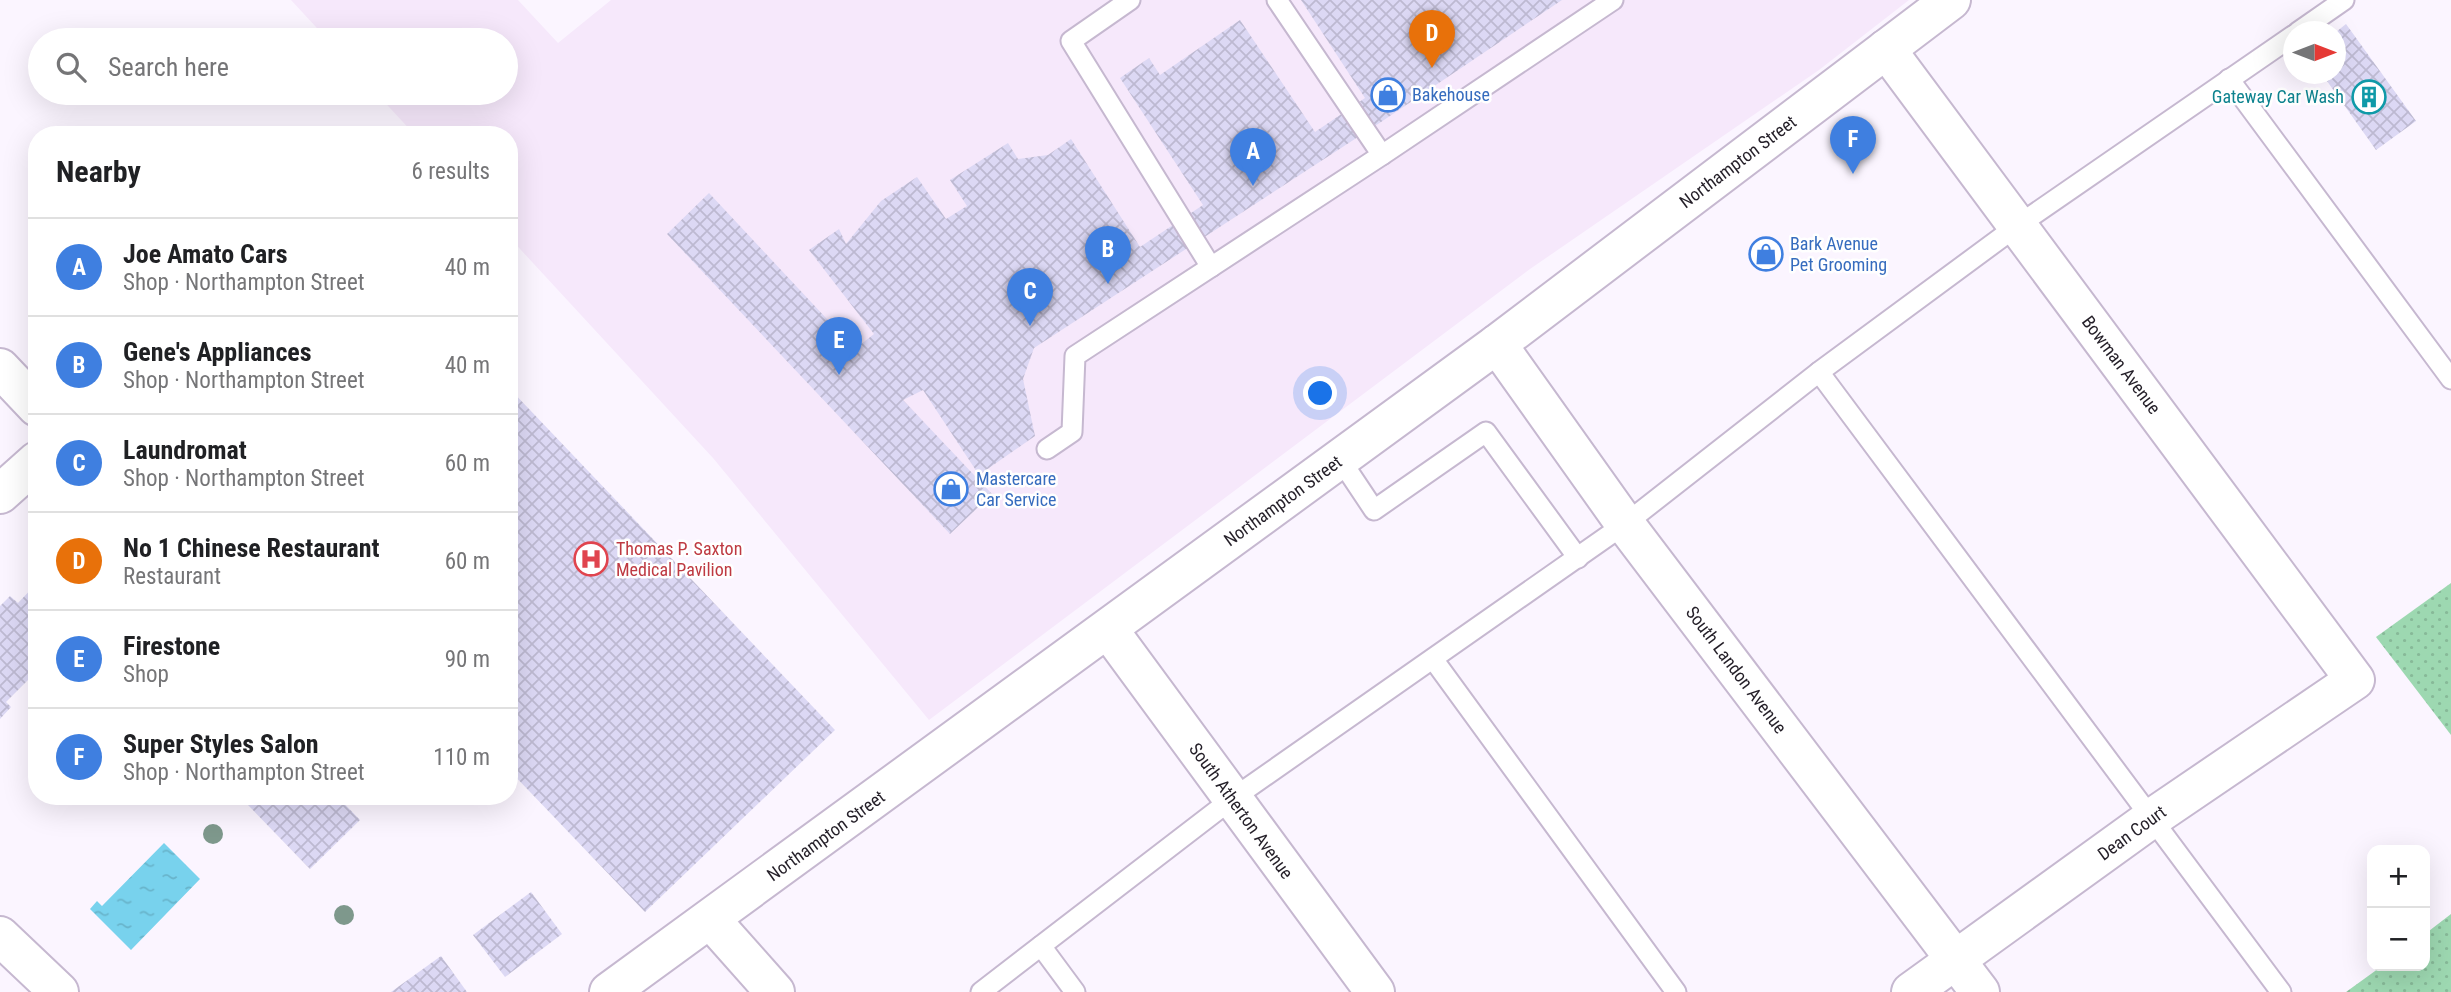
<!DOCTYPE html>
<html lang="en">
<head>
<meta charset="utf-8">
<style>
	:root { --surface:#fff; --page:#f2f2f2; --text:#202124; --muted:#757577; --line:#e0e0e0; --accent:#d93025 }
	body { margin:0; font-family:"Roboto Condensed",sans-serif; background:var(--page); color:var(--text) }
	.controls { position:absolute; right:21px; bottom:21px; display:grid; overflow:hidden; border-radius:14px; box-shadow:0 7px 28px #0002 }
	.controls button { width:63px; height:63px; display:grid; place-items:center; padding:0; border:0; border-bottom:2px solid var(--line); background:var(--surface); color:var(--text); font:35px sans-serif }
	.compass { position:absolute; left:2283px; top:21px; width:63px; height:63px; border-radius:50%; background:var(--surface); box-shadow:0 7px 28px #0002; rotate:90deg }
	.you { position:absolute; left:1321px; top:394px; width:24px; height:24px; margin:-18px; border:5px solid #fff; border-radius:50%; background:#1a73e8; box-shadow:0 0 0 10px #1a73e833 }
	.badge { display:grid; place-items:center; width:46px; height:46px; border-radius:50%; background:var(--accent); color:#fff; font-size:23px; font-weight:700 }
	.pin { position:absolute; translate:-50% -58px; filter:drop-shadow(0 2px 4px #0008) }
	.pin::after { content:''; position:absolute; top:37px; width:24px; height:21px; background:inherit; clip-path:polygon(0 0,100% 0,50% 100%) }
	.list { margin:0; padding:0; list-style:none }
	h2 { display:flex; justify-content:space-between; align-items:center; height:91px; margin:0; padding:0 28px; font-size:30px }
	h2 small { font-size:23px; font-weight:400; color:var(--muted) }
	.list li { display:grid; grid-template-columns:46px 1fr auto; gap:21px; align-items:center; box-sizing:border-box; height:98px; padding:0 28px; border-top:2px solid var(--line) }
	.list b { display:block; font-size:26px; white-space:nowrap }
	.list p { margin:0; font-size:23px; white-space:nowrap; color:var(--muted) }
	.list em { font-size:23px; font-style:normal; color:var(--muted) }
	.icon { flex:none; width:38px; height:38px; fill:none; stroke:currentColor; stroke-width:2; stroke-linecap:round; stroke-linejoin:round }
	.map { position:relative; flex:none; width:2451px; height:992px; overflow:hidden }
	.search { position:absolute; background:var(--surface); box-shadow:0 7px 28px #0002; left:28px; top:28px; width:490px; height:77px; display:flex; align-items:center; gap:18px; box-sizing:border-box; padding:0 24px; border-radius:38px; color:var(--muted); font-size:26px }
	.panel { position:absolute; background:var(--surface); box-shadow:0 7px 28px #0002; left:28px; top:126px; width:490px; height:679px; border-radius:28px }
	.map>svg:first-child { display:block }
	.commercial { fill:#f6e8fb }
	.park { fill:url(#park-dots) }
	.water { fill:url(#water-ripples) }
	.building { fill:url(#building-cross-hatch) }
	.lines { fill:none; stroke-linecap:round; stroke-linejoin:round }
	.service-casing { stroke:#c6b8d0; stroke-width:23 }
	.minor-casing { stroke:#c6b8d0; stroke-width:42 }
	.service { stroke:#fff; stroke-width:19 }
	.minor { stroke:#fff; stroke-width:38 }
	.tree { fill:#7e988c }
	.labels { text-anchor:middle; stroke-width:5; stroke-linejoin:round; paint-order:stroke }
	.shop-label { font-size:18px; fill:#366cbe; stroke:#fff; text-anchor:start }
	.culture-label { font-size:18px; fill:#0d838f; stroke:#fff; text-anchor:end }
	.street-label { font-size:18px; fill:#241f28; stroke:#fff }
	.health-label { font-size:18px; fill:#be3a42; stroke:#fff; text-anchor:start }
</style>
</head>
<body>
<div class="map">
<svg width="2451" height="992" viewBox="0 0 2451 992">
	<defs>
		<pattern id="park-dots" width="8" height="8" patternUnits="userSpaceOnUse" patternTransform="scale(1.75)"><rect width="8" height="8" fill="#9dd8b1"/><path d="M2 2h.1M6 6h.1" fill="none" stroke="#87b998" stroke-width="1.8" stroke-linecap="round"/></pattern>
		<pattern id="water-ripples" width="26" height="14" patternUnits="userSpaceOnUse" patternTransform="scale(1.75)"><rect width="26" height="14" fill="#78d2ed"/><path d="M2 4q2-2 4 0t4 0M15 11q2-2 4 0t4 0" fill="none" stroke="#68b4cb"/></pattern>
		<pattern id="building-cross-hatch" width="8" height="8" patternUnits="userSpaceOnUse" patternTransform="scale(1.75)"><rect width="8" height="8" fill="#dcd8f4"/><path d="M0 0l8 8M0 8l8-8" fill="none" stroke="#bdb9d1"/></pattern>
	</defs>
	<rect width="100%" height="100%" fill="#fbf5ff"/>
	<path class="commercial" d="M291,0H518L558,43L611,0H1909L1819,70L1530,269L929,720L713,458L509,237V135H415L376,93H506V40H328Z"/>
	<g class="park">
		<path d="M2451,583V735L2376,637Z"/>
		<path d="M2451,914V992H2346L2382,966H2425V934Z"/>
	</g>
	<path class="water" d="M164,843L200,879L131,950L90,909L97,901L102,906Z"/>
	<g class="building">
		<path d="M1301,0H1562L1381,122L1034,348L1023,379L1035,436L979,475L923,390L903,400L992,494L950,534L667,234L709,193L855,349L874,334L809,250L839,229L846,244L881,201L917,177L946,219L967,206L950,180L1008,143L1018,159L1048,155L1071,139L1140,247L1203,205L1120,78L1149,58L1160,75L1240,20L1315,132L1365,98Z"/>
		<path d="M2346,24L2416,121L2376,150L2322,74H2336V32Z"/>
		<path d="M509,388L835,730L645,912L509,770Z"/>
		<path d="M37,583V671L6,702L11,707L0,719V606L10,596L18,603Z"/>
		<path d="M252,796H337L360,820L310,869L248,805L254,799Z"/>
		<path d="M531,892L562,934L505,977L473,935Z"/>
		<path d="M441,956L467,992H391Z"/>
	</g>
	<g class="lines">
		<defs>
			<g id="service">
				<path d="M1130,0L1071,41L1211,267"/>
				<path d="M1277,0L1382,155"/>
				<path d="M2298,32L2344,0"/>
				<path d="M2229,79L2451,379"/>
				<path d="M1819,372L2281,992"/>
				<path d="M1047,449L1072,432L1075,356L1382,155L1613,0"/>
				<path d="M1340,459L1374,510L1486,432L1578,558"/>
				<path d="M1433,659L1676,992"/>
				<path d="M1041,946L1075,992"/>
				<path d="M981,992L1232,799L1625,524L1819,372L2017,226L2294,35"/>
			</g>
			<g id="minor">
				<path d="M1886,49L2355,680L2152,818L1911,992"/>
				<path d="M1497,344L1625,524L1980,992"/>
				<path d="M0,368L37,407"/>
				<path d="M0,494L37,461"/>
				<path d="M1108,629L1375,992"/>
				<path d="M711,920L775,992"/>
				<path d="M0,936L59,992"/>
				<path d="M609,992L1497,344L1951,0"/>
			</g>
		</defs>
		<use href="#service" class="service-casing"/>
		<use href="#minor" class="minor-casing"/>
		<use href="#service" class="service"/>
		<use href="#minor" class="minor"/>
	</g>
	<g class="tree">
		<circle cx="213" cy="834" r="10"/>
		<circle cx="344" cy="915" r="10"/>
	</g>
	<defs>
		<symbol id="shop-ring" viewBox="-11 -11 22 22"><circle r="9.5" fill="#fff" stroke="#3f7fe0" stroke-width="1.5"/><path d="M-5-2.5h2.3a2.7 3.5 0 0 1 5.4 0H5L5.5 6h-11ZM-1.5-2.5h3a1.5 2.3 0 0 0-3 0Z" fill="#3f7fe0"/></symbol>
		<symbol id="building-ring" viewBox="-11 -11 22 22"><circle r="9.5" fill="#fff" stroke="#0f9aa8" stroke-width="1.5"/><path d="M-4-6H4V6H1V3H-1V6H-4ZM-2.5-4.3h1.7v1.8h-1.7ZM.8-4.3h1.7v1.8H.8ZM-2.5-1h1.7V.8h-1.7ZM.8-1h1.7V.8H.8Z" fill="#0f9aa8"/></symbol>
		<symbol id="hospital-ring" viewBox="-11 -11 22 22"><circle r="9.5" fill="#fff" stroke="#e0444e" stroke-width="1.5"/><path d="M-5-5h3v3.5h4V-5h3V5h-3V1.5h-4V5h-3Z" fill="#e0444e"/></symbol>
	</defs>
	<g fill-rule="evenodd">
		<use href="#shop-ring" x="1369" y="76" width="38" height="38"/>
		<use href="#building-ring" x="2350" y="78" width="38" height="38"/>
		<use href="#shop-ring" x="1747" y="235" width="38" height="38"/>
		<use href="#shop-ring" x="932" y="470" width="38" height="38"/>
		<use href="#hospital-ring" x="572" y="540" width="38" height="38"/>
	</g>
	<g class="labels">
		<g class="shop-label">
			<text x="1412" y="101">Bakehouse</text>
			<text x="1790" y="250">Bark Avenue<tspan x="1790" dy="21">Pet Grooming</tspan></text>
			<text x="976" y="485">Mastercare<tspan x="976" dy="21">Car Service</tspan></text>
		</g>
		<g class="culture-label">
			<text x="2344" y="103">Gateway Car Wash</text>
		</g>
		<g class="street-label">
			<text transform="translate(1738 162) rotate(-37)" y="6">Northampton Street</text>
			<text transform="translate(2121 365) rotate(53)" y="6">Bowman Avenue</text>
			<text transform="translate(1283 501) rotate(-36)" y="6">Northampton Street</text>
			<text transform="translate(1736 670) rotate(53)" y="6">South Landon Avenue</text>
			<text transform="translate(1241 811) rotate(54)" y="6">South Atherton Avenue</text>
			<text transform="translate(2132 833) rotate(-36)" y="6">Dean Court</text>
			<text transform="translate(826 836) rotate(-36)" y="6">Northampton Street</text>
		</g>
		<g class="health-label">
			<text x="616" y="555">Thomas P. Saxton<tspan x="616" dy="21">Medical Pavilion</tspan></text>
		</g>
	</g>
</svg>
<div class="controls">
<button>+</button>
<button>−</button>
</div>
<svg class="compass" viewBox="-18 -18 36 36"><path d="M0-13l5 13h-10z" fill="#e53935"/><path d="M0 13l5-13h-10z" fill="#757577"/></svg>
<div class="you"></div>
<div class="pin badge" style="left:1253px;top:186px;background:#3f7fe0">A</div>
<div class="pin badge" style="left:1108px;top:284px;background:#3f7fe0">B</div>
<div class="pin badge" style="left:1030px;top:326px;background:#3f7fe0">C</div>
<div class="pin badge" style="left:1432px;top:68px;background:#e8710a">D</div>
<div class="pin badge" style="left:839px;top:375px;background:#3f7fe0">E</div>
<div class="pin badge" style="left:1853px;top:174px;background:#3f7fe0">F</div>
<div class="search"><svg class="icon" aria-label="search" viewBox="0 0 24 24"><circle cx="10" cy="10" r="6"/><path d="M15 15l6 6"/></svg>Search here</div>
<section class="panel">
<h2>Nearby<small>6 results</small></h2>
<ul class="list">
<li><span class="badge" style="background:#3f7fe0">A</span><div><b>Joe Amato Cars</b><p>Shop · Northampton Street</p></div><em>40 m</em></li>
<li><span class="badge" style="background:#3f7fe0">B</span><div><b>Gene's Appliances</b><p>Shop · Northampton Street</p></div><em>40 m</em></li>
<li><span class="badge" style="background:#3f7fe0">C</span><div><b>Laundromat</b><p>Shop · Northampton Street</p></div><em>60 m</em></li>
<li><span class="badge" style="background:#e8710a">D</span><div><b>No 1 Chinese Restaurant</b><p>Restaurant</p></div><em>60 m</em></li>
<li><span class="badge" style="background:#3f7fe0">E</span><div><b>Firestone</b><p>Shop</p></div><em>90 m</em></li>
<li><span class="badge" style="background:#3f7fe0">F</span><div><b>Super Styles Salon</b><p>Shop · Northampton Street</p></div><em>110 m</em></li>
</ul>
</section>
</div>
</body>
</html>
